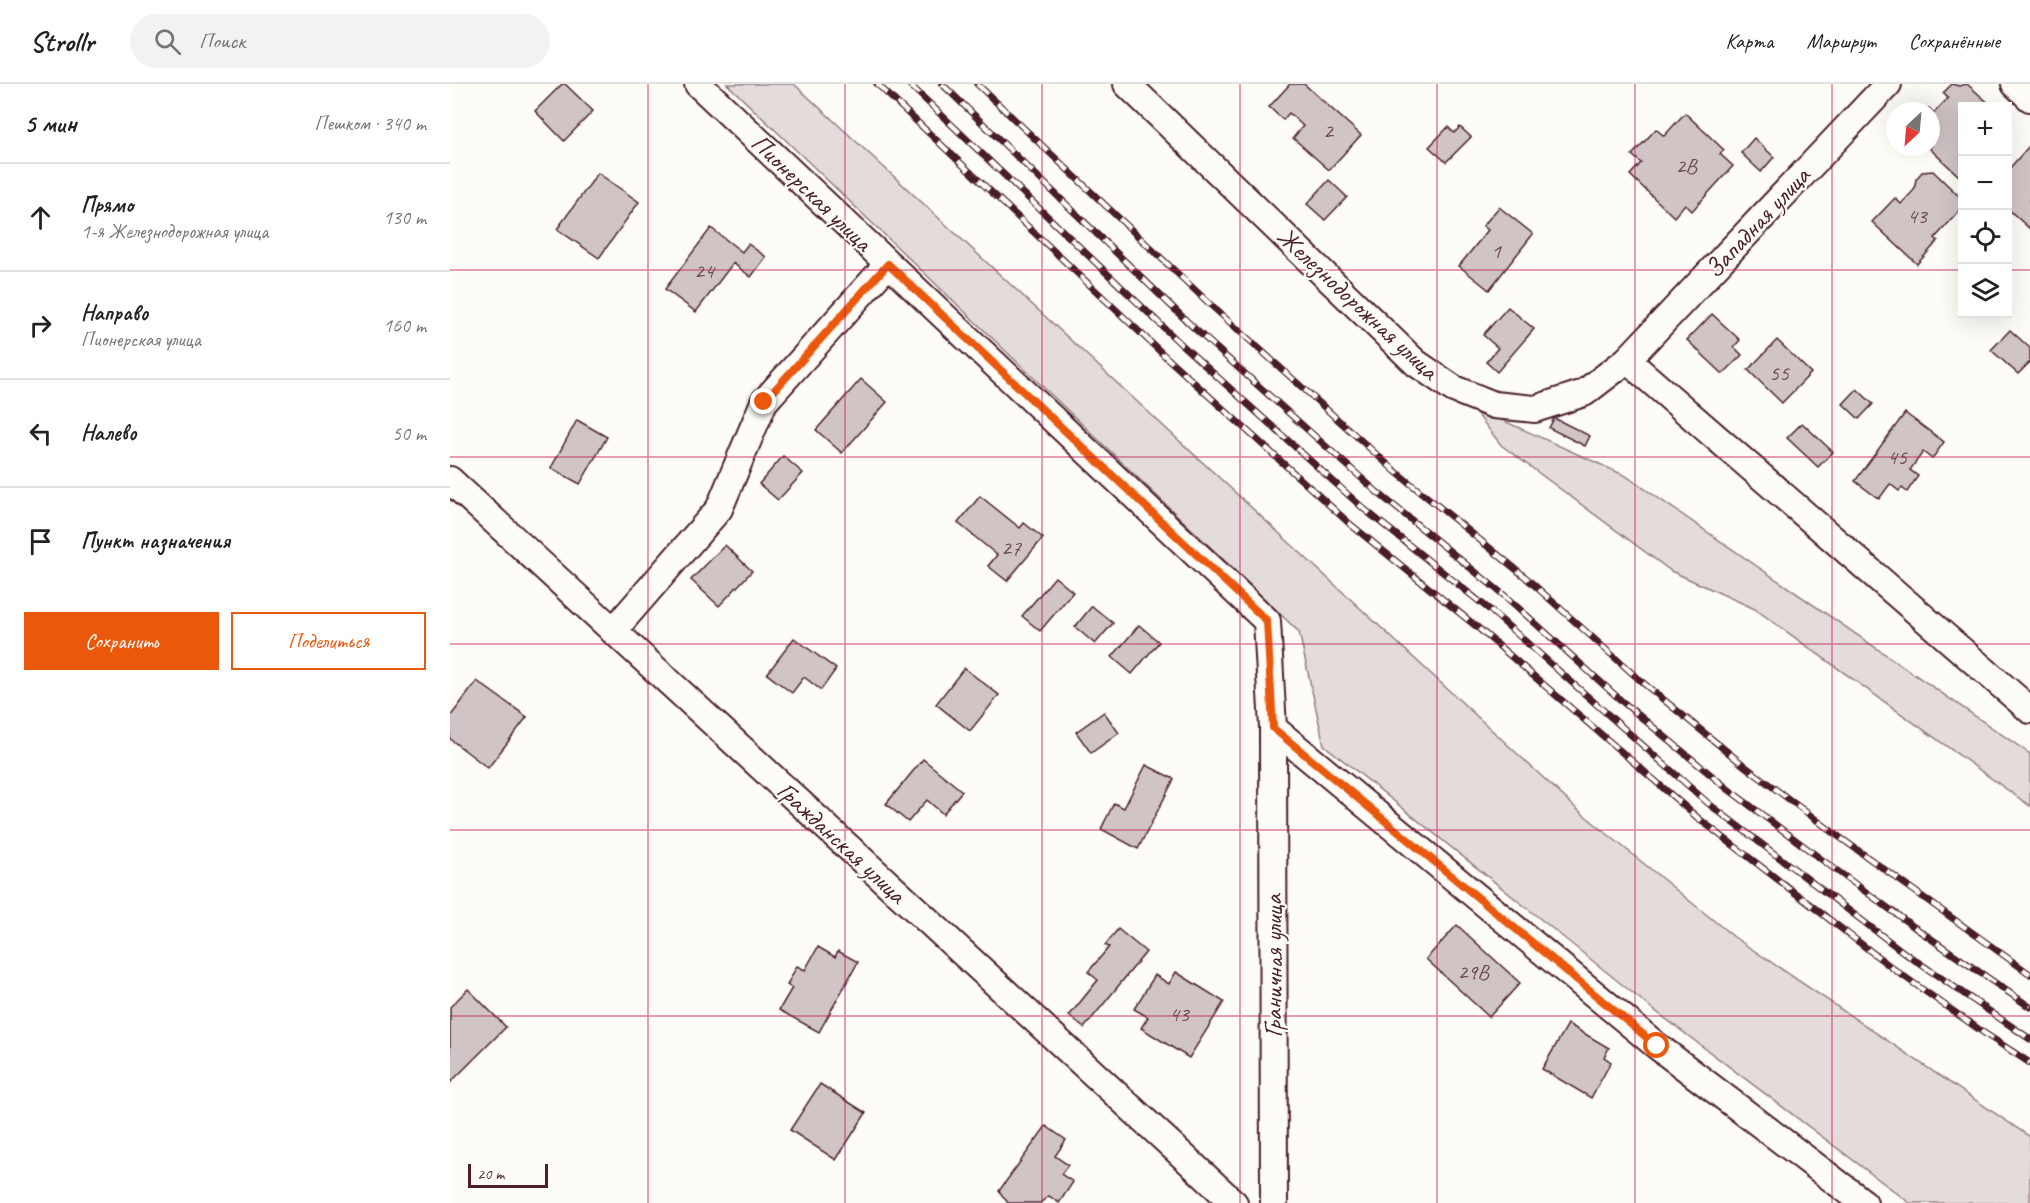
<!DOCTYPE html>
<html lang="ru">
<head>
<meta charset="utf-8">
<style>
	:root { --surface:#fff; --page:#f2f2f2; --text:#222; --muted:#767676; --line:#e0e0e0; --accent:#ea580c }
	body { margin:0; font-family:Caveat,sans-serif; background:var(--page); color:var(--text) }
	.controls { position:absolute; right:18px; top:18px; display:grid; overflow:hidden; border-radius:0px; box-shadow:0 6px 24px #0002 }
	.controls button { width:54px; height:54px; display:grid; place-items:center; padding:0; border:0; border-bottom:2px solid var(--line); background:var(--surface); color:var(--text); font:30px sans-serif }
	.compass { position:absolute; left:1436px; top:18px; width:54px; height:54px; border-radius:50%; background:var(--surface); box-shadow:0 6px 24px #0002; rotate:206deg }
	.scale { position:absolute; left:18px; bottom:15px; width:80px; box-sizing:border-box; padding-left:6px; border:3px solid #4a1f2b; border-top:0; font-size:16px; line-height:21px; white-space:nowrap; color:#4a1f2b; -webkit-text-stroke:4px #fdfcf7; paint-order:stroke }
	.stop { position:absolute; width:18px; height:18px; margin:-14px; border:4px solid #ea580c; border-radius:50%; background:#fff }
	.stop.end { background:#ea580c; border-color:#fff; box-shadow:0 2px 6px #0008 }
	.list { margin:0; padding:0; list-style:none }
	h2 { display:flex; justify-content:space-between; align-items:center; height:78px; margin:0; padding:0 24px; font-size:26px }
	h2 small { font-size:20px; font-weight:400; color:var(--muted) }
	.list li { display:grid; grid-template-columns:39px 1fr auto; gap:18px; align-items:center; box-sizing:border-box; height:108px; padding:0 24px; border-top:2px solid var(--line) }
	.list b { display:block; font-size:22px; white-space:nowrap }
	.list p { margin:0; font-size:20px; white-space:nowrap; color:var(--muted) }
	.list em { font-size:20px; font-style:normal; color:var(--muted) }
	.actions { display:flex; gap:12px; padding:18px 24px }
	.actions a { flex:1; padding:14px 0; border:2px solid var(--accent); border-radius:0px; text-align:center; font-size:21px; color:var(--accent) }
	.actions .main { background:var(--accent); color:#fff }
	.icon { flex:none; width:33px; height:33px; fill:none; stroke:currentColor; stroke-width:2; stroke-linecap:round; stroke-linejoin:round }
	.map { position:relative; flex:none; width:1580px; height:1119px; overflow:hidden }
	header { display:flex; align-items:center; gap:36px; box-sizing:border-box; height:84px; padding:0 30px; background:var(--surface); border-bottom:2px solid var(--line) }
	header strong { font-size:28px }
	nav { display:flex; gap:33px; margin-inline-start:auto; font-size:21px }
	.search { width:420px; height:54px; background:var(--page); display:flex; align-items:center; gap:15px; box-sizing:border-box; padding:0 21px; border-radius:33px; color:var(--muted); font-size:22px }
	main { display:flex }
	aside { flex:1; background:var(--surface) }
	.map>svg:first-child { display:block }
	.green { fill:#e3dcda; stroke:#967e82; stroke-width:1.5 }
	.building { fill:#d0c5c4; stroke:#4a1f2b; stroke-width:1.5 }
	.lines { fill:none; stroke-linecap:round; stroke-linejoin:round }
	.minor-casing { stroke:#4a1f2b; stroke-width:30 }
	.minor { stroke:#fdfcf7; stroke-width:26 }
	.rail-casing { stroke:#4a1f2b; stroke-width:7 }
	.rail { stroke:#fdfcf7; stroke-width:4.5; stroke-dasharray:14; stroke-linecap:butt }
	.route { stroke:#ea580c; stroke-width:8 }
	.grid { fill:none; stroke:#c2185b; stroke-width:1.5; stroke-opacity:0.55 }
	.labels { text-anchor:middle; stroke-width:4.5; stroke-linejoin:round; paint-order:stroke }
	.number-label { font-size:22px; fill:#6c4851 }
	.street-label { font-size:26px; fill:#4a1f2b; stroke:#fdfcf7 }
</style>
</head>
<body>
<header>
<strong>Strollr</strong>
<div class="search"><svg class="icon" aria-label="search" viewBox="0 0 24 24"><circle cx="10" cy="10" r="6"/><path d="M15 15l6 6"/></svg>Поиск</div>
<nav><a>Карта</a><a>Маршрут</a><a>Сохранённые</a></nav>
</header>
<main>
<aside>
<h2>5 мин<small>Пешком · 340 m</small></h2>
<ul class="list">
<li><svg class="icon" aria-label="ahead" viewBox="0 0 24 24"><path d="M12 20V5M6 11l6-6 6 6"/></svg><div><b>Прямо</b><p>1-я Железнодорожная улица</p></div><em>130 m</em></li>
<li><svg class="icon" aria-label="right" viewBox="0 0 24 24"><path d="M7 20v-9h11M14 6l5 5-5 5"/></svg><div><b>Направо</b><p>Пионерская улица</p></div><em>160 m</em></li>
<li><svg class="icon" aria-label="left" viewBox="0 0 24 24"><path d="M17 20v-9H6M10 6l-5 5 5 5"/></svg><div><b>Налево</b></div><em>50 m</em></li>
<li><svg class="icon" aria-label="arrive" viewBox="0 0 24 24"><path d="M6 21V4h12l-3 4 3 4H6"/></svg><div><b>Пункт назначения</b></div></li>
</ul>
<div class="actions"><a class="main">Сохранить</a><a>Поделиться</a></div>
</aside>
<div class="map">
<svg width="1580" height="1119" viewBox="0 0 1580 1119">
	<rect width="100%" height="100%" fill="#fdfcf7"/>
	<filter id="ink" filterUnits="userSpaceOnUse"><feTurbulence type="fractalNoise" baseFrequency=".0167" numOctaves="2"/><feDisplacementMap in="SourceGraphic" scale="12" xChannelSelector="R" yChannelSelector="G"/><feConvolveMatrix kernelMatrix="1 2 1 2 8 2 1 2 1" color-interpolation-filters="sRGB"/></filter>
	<g filter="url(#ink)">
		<g class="green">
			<path d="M277,0H344L1128,726L1284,853L1580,1053V1119H1460L1200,923L874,661L849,548Z"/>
			<path d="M1021,322L1176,392L1580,670V722L1305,525L1221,487L1051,361Z"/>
		</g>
		<g class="building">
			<path d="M112,0H115L143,27L114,57L85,27Z"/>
			<path d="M840,0H854L911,51L879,86L843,54L853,42L839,29L833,36L819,23Z"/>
			<path d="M1502,0L1509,2L1517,0L1542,22H1512L1511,94L1478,63H1481V27H1476L1479,24L1484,29L1498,14L1493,9Z"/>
			<path d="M1235,29L1274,66L1270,70L1283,82L1242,127L1235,120L1224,133L1180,91L1191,79L1182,71L1206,45L1214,52Z"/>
			<path d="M998,43L1004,49L1010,43L1021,53L996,78L979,63Z"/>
			<path d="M1304,54L1324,73L1311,88L1291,69Z"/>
			<path d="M1579,62L1580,63V145L1558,125V86Z"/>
			<path d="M1483,87L1512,115V124L1485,154L1488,157L1467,180L1422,138L1445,114L1451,120L1464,106L1466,95L1472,88Z"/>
			<path d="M148,89L189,118L149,174L107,145Z"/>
			<path d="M879,96L897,113L875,136L857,120Z"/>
			<path d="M1049,123L1083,150L1039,206L1009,182L1038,146L1033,142Z"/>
			<path d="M261,144L292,168L298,160L316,173L301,193L283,179L246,228L215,205Z"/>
			<path d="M1058,223L1084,245L1047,288L1036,278L1048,264L1033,251Z"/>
			<path d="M1262,230L1290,256L1284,263L1292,271L1273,290L1237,256Z"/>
			<path d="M1560,246L1580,264V278L1568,290L1541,266Z"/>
			<path d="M1327,256L1361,289L1332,319L1298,286Z"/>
			<path d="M411,295L437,318L392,369L366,346Z"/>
			<path d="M1407,305L1423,320L1409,335L1393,320Z"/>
			<path d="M1455,329L1494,358L1482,375L1473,368L1460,386L1468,392L1457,408L1452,404L1449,407L1440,400L1429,415L1405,397Z"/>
			<path d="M1104,334L1140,352L1135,362L1099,344Z"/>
			<path d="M127,336L157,353L130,400L101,384Z"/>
			<path d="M1352,339L1383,368L1368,383L1337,354Z"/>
			<path d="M333,372L353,389L328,416L309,400Z"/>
			<path d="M530,412L570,444L574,439L593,454L557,497L538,482L547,471L508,439Z"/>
			<path d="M275,461L302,487L269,522L241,496Z"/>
			<path d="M605,493L623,508L590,547L572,532Z"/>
			<path d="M642,522L663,539L645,560L625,543Z"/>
			<path d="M689,541L709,558L682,590L662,573Z"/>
			<path d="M344,554L386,585L371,606L354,593L342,609L317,590Z"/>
			<path d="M514,584L549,611L520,647L486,620Z"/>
			<path d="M27,597L77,633L38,684L0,655V633Z"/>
			<path d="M654,628L669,649L641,669L626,648Z"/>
			<path d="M473,675L512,707L493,730L477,716L458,738L436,720Z"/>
			<path d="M696,681L724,695L688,765L651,745L664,719L674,724Z"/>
			<path d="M1007,841L1070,899L1039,933L976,875Z"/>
			<path d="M668,845L696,868L634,944L619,932L648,896L638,888L659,863L655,861Z"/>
			<path d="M368,863L385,873L388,867L408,878L369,948L329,926L342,904L337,901L347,882L355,886Z"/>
			<path d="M726,888L774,918L739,974L691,944L698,933L684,925L705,891L719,900Z"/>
			<path d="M18,905L56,943L0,999V923Z"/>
			<path d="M1118,940L1159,964L1154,973L1161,978L1141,1014L1092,985Z"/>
			<path d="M370,1000L416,1029L386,1076L340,1046Z"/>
			<path d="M596,1042L616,1056L605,1072L618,1081L611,1090L623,1098L609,1119L599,1112L590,1119H558L549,1107Z"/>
		</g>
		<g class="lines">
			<defs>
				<g id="minor">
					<path d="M248,0L817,537L823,644L824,1119"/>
					<path d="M677,0L966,279L1004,305L1044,321L1085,325L1134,309L1177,276L1438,0"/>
					<path d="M1565,0L1580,14"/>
					<path d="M1177,276L1580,626"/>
					<path d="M0,396L784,1119"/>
					<path d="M163,547L269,425L314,318L438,180"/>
					<path d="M823,644L1207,962L1414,1119"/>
				</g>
			</defs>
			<use href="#minor" class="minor-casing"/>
			<use href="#minor" class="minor"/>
			<defs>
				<g id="rail">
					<path d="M427,0L716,273L900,440L1027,543L1248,734L1445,886L1537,951L1580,979"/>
					<path d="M459,0L732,261L914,425L1040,526L1259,720L1456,870L1580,955"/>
					<path d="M492,0L745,245L927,408L1055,512L1174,619L1278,705L1371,775L1464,843L1580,923"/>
					<path d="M527,0L764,224L945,387L1073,491L1192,598L1296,683L1388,752L1580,890"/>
				</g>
			</defs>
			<use href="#rail" class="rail-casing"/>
			<use href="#rail" class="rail"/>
		</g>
	</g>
	<g class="lines" filter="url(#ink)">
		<path class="route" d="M314,318L438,180L817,537L823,644L1207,962"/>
	</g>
	<path class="grid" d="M198,0V1119M395,0V1119M592,0V1119M790,0V1119M987,0V1119M1185,0V1119M1382,0V1119M0,186H1512M1558,186H1580M0,373H1580M0,560H1580M0,746H1580M0,932H1580"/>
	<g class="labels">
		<g class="number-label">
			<text x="878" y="54">2</text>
			<text x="1236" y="89">2В</text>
			<text x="1467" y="139">43</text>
			<text x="1046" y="174">1</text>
			<text x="254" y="194">24</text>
			<text x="1329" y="296">55</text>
			<text x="1447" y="380">45</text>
			<text x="561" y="471">27</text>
			<text x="1023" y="895">29В</text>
			<text x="729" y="937">43</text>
		</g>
		<g class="street-label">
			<text transform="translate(362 108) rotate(44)" y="9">Пионерская улица</text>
			<text transform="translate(1307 138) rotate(-47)" y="9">Западная улица</text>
			<text transform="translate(908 219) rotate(43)" y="9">Железнодорожная улица</text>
			<text transform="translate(392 758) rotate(43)" y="9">Гражданская улица</text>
			<text transform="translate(823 882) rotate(-90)" y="9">Граничная улица</text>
		</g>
	</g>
</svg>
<div class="controls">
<button>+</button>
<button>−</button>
<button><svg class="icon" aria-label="locate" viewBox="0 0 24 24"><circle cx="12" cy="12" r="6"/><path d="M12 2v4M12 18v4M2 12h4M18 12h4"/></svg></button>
<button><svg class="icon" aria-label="layers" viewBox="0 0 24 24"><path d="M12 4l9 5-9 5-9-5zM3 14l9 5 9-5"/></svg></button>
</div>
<svg class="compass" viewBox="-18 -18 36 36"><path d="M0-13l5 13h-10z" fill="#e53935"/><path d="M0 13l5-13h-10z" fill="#767676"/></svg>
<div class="scale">20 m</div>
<div class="stop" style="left:1207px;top:962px"></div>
<div class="stop end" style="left:314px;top:318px"></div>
</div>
</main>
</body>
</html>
